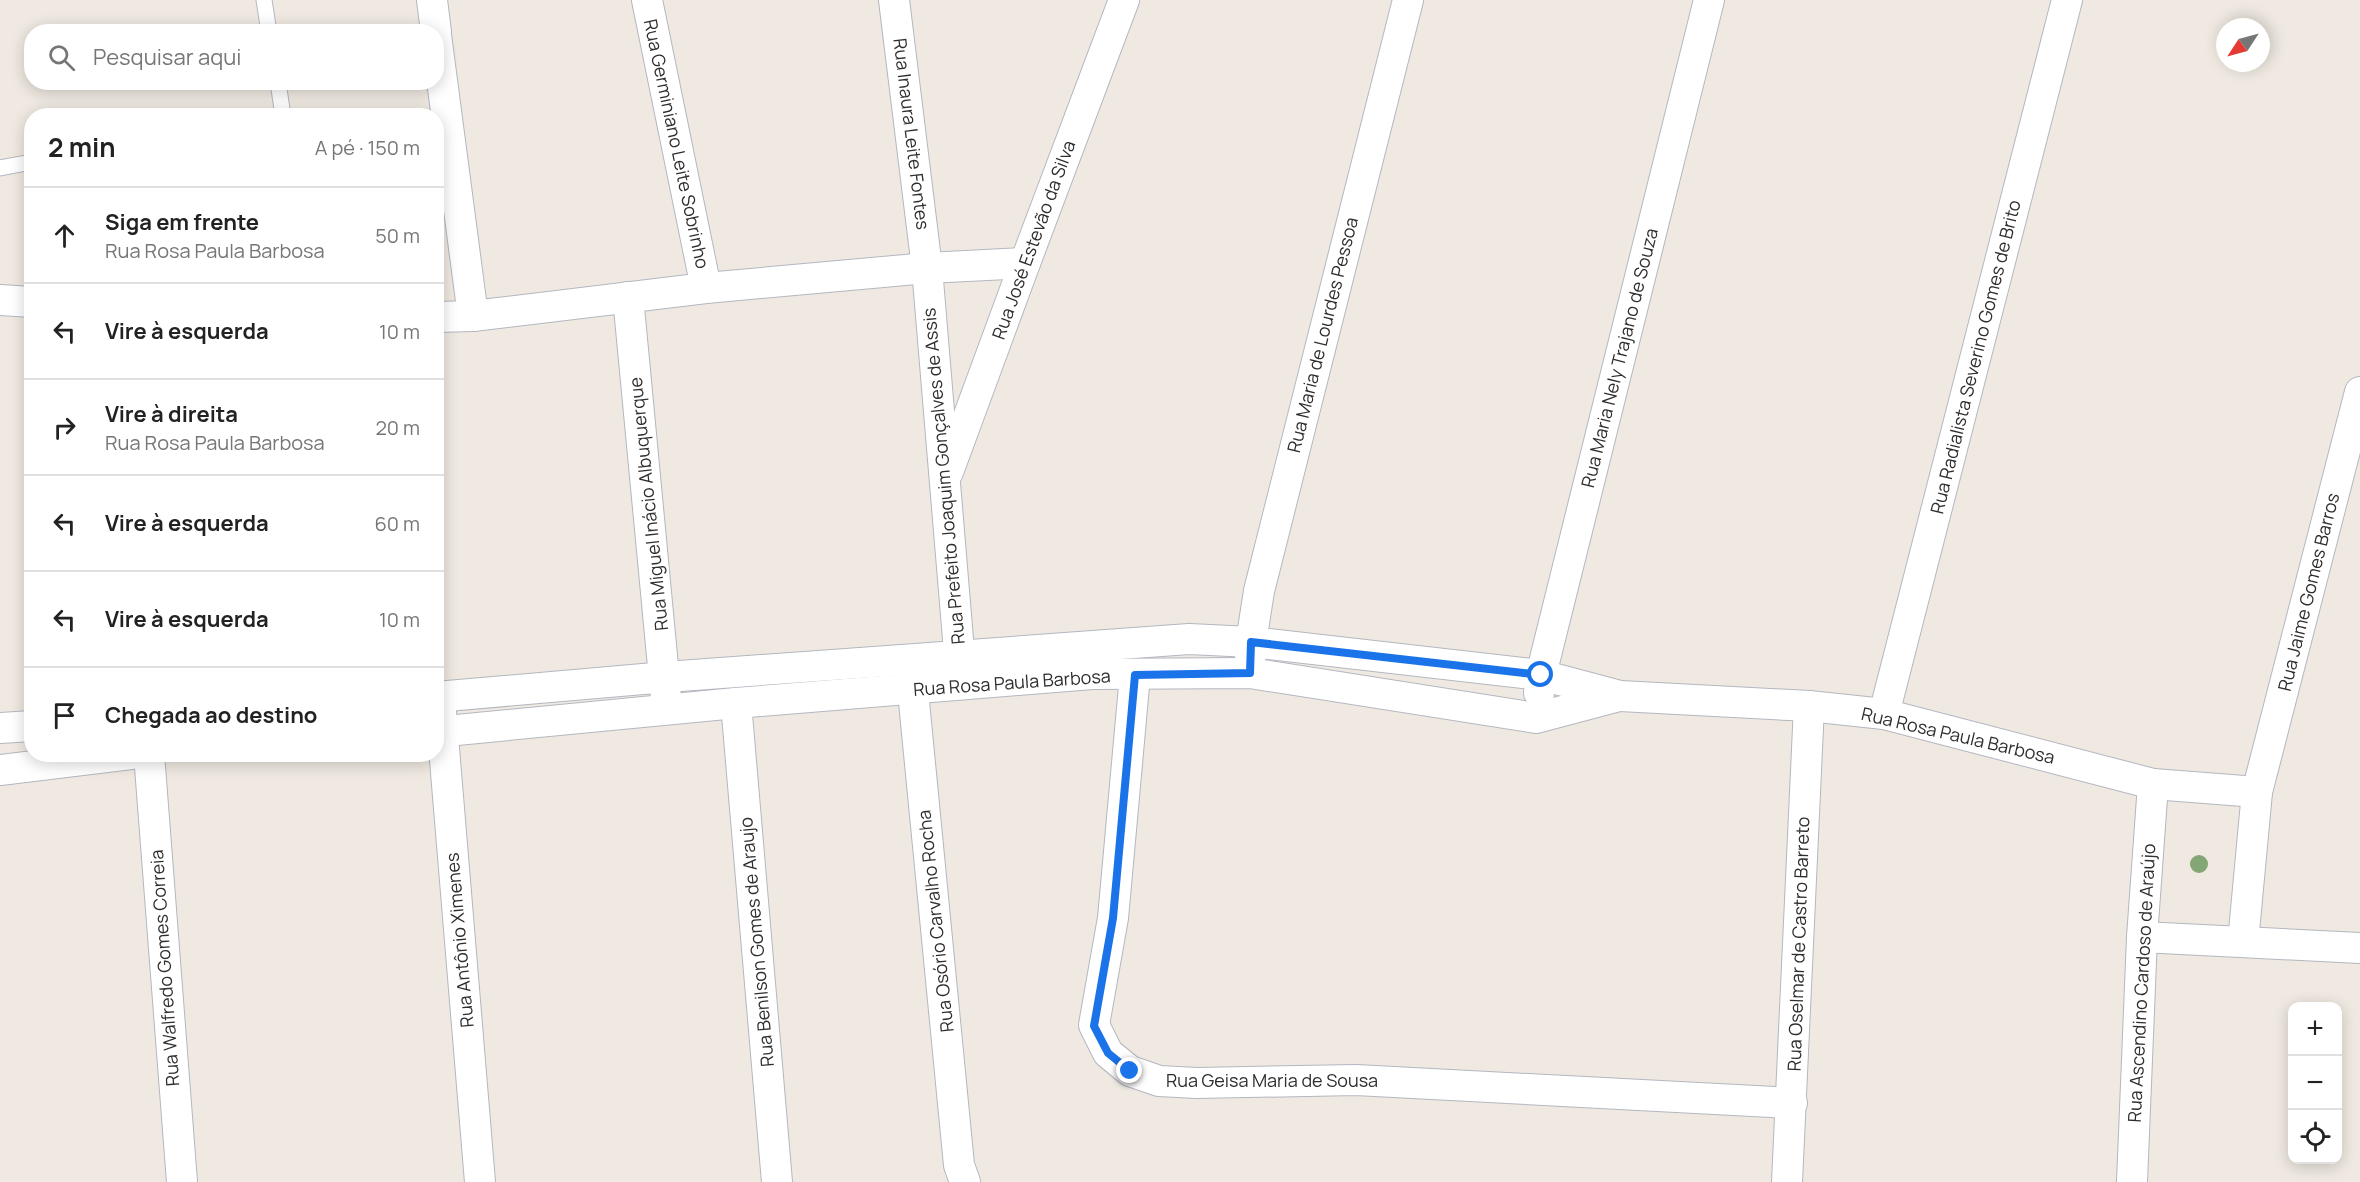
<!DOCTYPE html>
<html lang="pt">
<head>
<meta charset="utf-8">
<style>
	:root { --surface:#fff; --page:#f2f2f2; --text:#222; --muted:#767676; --line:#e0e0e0 }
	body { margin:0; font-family:Manrope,sans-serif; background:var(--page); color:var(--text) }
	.controls { position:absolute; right:18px; bottom:18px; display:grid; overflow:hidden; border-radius:12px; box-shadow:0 3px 15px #0003 }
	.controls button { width:54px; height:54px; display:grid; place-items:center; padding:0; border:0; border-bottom:2px solid var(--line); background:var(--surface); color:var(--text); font:30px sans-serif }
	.compass { position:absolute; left:2216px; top:18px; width:54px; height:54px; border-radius:50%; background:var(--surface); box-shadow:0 3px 15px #0003; rotate:234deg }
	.stop { position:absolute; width:18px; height:18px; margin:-14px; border:4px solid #1a73e8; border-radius:50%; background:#fff }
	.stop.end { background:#1a73e8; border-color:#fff; box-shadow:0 2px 6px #0008 }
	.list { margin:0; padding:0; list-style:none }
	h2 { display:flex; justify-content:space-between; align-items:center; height:78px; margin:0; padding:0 24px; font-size:26px }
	h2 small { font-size:20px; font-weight:400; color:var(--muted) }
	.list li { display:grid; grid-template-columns:39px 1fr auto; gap:18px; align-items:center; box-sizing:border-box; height:96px; padding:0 24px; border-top:2px solid var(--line) }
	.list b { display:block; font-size:22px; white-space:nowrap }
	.list p { margin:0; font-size:20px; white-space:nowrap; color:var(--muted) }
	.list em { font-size:20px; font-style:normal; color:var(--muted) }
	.icon { flex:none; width:33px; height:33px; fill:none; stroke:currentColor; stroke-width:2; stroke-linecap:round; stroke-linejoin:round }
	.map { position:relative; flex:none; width:2360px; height:1182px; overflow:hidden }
	.search { position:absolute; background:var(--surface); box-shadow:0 3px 15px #0003; left:24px; top:24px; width:420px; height:66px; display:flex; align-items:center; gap:15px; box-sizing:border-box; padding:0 21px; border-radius:24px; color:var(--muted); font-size:22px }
	.panel { position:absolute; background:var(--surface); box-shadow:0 3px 15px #0003; left:24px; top:108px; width:420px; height:654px; border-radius:24px }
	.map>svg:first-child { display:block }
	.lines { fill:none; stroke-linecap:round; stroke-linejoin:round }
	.lane-casing { stroke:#b4b7c1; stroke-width:17 }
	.street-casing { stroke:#b4b7c1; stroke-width:32 }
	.lane { stroke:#fff; stroke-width:15 }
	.street { stroke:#fff; stroke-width:30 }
	.tree { fill:#84a574 }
	.route { stroke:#1a73e8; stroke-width:8 }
	.labels { text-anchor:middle; stroke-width:5; stroke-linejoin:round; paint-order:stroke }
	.street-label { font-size:18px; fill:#2e2e2e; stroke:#fff }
</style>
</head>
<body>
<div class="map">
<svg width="2360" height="1182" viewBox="0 0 2360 1182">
	<rect width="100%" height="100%" fill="#efe9e1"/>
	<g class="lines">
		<defs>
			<g id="lane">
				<path d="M264,0L269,32"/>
				<path d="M278,82L283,116"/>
				<path d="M0,168L32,162"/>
			</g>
			<g id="street">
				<path d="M432,0L436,32"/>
				<path d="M647,0L706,288"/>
				<path d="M894,0L927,268L961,675"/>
				<path d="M436,35L473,316"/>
				<path d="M628,297L666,698"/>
				<path d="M0,300L32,302"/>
				<path d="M436,317L473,316L706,288L927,268L1025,263"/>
				<path d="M948,472L1025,263L1124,0"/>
				<path d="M1250,662L1251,642L1259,591L1408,0"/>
				<path d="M911,671L959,1165L965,1182"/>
				<path d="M1135,675L1113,918L1094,1025L1108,1053L1130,1071L1159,1081L1197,1083L1356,1080L1792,1103"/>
				<path d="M1539,693L1541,675L1709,0"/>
				<path d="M436,697L666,677L1189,639L1251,642L1541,675L1620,696L1809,706L1884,714L2153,784L2257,792"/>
				<path d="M736,703L777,1182"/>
				<path d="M441,712L480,1182"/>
				<path d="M1884,714L2067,0"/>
				<path d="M0,728L32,726"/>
				<path d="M436,732L736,703L1092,674L1250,673L1536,718L1619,696"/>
				<path d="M149,754L182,1182"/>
				<path d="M0,770L131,754"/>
				<path d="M2142,937L2360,948"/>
				<path d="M2243,942L2257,792L2360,392"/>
				<path d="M1787,1182L1809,706"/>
				<path d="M2132,1182L2142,937L2153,784"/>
			</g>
		</defs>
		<use href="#lane" class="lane-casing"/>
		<use href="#street" class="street-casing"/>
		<use href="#lane" class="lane"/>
		<use href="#street" class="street"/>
	</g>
	<circle class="tree" cx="2199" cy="864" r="9"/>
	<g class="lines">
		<path class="route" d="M1130,1071L1108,1053L1094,1026L1113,918L1135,675L1250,673L1251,642L1541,675"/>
	</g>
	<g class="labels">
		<g class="street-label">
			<text transform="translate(911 134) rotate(83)" y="6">Rua Inaura Leite Fontes</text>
			<text transform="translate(676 144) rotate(78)" y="6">Rua Germiniano Leite Sobrinho</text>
			<text transform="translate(1034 240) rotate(-70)" y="6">Rua José Estevão da Silva</text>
			<text transform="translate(1323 335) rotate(-76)" y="6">Rua Maria de Lourdes Pessoa</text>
			<text transform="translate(1976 357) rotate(-76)" y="6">Rua Radialista Severino Gomes de Brito</text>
			<text transform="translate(1620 358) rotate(-76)" y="6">Rua Maria Nely Trajano de Souza</text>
			<text transform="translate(944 476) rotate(-95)" y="6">Rua Prefeito Joaquim Gonçalves de Assis</text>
			<text transform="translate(649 504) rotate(-96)" y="6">Rua Miguel Inácio Albuquerque</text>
			<text transform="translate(2309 592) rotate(-76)" y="6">Rua Jaime Gomes Barros</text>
			<text transform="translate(1012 683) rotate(-4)" y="6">Rua Rosa Paula Barbosa</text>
			<text transform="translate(1958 736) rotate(13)" y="6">Rua Rosa Paula Barbosa</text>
			<text transform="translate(936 921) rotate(-96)" y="6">Rua Osório Carvalho Rocha</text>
			<text transform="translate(460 940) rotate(-95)" y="6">Rua Antônio Ximenes</text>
			<text transform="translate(757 942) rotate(-95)" y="6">Rua Benilson Gomes de Araujo</text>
			<text transform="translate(1799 944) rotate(-88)" y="6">Rua Oselmar de Castro Barreto</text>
			<text transform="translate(165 968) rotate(-94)" y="6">Rua Walfredo Gomes Correia</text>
			<text transform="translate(2142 983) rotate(-87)" y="6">Rua Ascendino Cardoso de Araújo</text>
			<text x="1272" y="1087">Rua Geisa Maria de Sousa</text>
		</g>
	</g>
</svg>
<div class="controls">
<button>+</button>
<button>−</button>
<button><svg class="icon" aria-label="locate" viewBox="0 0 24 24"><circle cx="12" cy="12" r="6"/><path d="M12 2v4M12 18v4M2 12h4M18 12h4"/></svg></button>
</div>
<svg class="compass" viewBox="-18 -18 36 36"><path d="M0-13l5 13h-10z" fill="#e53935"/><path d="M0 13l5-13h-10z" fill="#767676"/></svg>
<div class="stop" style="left:1541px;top:675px"></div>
<div class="stop end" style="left:1130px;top:1071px"></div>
<div class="search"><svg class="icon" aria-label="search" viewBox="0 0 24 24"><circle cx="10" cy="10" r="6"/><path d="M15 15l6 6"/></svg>Pesquisar aqui</div>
<section class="panel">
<h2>2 min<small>A pé · 150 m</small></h2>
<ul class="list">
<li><svg class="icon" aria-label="ahead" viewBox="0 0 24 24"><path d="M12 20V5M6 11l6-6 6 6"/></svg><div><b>Siga em frente</b><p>Rua Rosa Paula Barbosa</p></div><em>50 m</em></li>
<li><svg class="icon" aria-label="left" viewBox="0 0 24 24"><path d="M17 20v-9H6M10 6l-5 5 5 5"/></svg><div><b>Vire à esquerda</b></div><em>10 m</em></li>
<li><svg class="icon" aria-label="right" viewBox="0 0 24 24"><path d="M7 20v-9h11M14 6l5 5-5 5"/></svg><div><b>Vire à direita</b><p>Rua Rosa Paula Barbosa</p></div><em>20 m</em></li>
<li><svg class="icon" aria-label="left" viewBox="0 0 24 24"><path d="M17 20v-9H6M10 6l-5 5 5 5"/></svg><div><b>Vire à esquerda</b></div><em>60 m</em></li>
<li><svg class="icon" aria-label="left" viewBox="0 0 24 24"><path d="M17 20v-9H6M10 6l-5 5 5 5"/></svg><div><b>Vire à esquerda</b></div><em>10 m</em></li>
<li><svg class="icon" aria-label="arrive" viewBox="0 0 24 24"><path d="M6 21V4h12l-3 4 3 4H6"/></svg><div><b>Chegada ao destino</b></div></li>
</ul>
</section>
</div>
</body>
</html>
